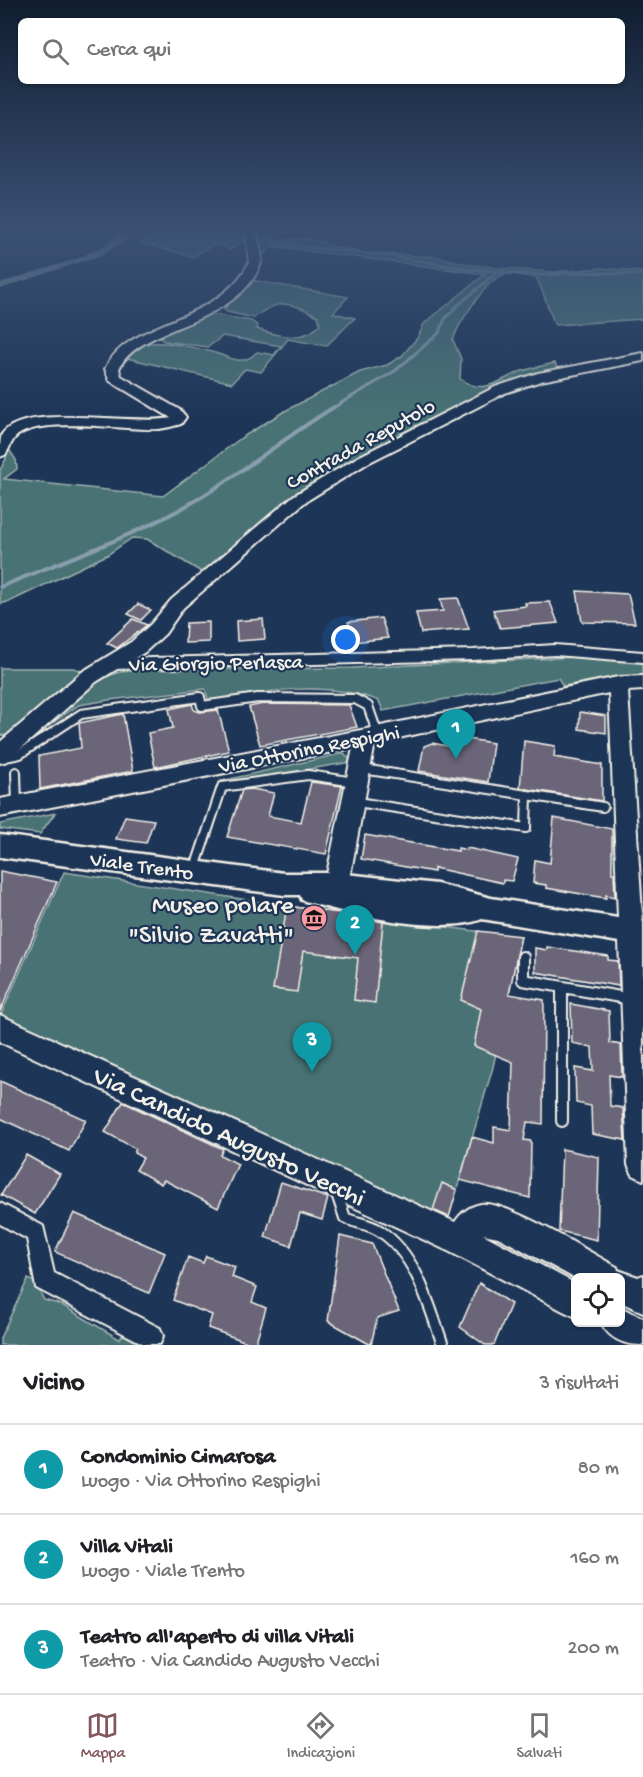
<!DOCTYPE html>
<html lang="it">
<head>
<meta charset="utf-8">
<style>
	:root { --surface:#fff; --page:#f2f2f2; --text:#202124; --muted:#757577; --line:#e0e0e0; --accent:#84575d }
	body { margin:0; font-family:"Gochi Hand",sans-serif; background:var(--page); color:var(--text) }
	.controls { position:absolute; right:18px; bottom:18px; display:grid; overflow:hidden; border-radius:9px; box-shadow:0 2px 4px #0004 }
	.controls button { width:54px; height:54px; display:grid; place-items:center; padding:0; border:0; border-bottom:2px solid var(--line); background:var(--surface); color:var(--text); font:30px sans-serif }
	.you { position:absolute; left:346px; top:640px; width:21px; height:21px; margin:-15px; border:4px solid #fff; border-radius:50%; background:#1a73e8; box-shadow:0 0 0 9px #1a73e833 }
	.badge { display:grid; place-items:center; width:39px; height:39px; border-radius:50%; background:var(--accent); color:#fff; font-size:20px; font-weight:700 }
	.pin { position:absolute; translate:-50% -50px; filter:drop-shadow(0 2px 3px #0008) }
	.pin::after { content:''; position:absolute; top:32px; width:21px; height:18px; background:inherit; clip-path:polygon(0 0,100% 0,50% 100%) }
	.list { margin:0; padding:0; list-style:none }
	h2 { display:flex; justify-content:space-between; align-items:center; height:78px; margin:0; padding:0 24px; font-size:26px }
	h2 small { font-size:20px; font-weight:400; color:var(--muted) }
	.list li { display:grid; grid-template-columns:39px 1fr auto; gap:18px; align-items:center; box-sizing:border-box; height:90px; padding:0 24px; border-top:2px solid var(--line) }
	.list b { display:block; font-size:22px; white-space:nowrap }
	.list p { margin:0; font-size:20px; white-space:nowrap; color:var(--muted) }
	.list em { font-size:20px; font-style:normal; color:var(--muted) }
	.icon { flex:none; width:33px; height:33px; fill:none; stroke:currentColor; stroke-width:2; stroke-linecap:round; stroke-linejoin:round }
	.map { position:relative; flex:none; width:643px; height:1345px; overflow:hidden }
	.search { position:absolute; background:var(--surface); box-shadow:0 2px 4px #0004; left:18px; right:18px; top:18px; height:66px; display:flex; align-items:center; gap:15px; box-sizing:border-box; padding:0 21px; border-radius:9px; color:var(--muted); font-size:22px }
	.sheet { height:348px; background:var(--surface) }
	nav { display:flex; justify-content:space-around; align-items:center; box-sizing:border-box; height:84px; border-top:2px solid var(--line); background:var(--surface); font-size:16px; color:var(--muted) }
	nav a { display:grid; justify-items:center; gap:3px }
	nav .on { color:var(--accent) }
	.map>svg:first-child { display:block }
	.green { fill:#4a7275; stroke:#9fb2ae; stroke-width:1.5 }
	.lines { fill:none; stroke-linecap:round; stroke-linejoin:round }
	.stream-far1 { stroke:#889eae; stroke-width:3 }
	.stream { stroke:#889eae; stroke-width:4 }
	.building { fill:#6a6578; stroke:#f4f1e8; stroke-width:1.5 }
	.lane-far1-casing { stroke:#f4f1e8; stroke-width:12 }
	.lane-casing { stroke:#f4f1e8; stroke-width:14 }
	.street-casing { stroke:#f4f1e8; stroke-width:4 }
	.secondary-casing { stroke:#f4f1e8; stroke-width:4 }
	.primary-casing { stroke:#f4f1e8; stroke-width:5 }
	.lane-far1 { stroke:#1d3557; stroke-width:8 }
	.lane { stroke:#1d3557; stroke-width:10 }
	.street { fill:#1d3557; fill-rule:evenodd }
	.secondary { fill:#1d3557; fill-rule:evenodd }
	.primary { fill:#1d3557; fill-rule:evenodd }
	.labels { text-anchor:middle; stroke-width:4.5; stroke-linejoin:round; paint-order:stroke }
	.street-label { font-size:21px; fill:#f4f1e8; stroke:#1d3557 }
	.near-poi-label { font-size:26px; fill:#f4f1e8; stroke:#1d3557; text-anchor:end }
	.near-street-label { font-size:26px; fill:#f4f1e8; stroke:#1d3557 }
</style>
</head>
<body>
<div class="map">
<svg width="643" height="1345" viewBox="0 0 643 1345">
	<rect width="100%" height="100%" fill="#1d3557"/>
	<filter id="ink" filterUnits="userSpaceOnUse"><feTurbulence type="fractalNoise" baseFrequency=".0167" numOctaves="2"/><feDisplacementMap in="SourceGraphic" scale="12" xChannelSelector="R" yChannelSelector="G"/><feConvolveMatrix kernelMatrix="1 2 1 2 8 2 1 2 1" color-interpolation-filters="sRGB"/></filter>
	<g filter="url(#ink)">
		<g class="green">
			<path d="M128,231H139L104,253L0,288V284L74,261L98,250Z"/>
			<path d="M161,231H246L247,239L229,250L224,246L214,244L193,257L141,243Z"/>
			<path d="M256,231H266L271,237L279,240L308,239L321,241L334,247L365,253L439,257L467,264L497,268L554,272L601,268L643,272V319L555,325L537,278C527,277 510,271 500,276C484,284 458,324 453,340L461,359L460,379C485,396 498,380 522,371C533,368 544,365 555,363L558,369L534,375L377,449L203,573L147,539L132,538L107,555L11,601L0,604V470L6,459L5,450L8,448L16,460L17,469L4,479L163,496L241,438L283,412L360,372L387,365L402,356L418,337L424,324L485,274L279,247H271L261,258Z"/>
			<path d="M250,280L348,297L333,313L355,318L326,346L288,339L261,372L245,369L232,383L127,358C133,352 142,344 150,343C167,341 199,348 215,353C232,358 242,367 257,352L274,355L281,346L223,336L208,347L164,341L158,337L211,314L251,321L258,326L257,329C277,336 305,343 320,324L318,316C292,302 277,298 254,318L227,312L224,309Z"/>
			<path d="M575,657L643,662V677L604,679L563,686L558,678L383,711L379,701C326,680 264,691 209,701L205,689L109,700L79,705L15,749C49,719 83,677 129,670L352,668Z"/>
			<path d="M0,668H73L80,670L83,674L8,736L0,735Z"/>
			<path d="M344,753L352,762L224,783L221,781Z"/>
			<path d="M55,813L40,834L0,829V824Z"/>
			<path d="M64,872L287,906L521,937L493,1067L447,1223L375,1187L1,1015Z"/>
			<path d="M28,1279L35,1282L44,1300L62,1305L119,1339L125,1333L149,1345H0V1338Z"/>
		</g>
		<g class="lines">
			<g class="stream-far1">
				<path d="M263,231L277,244L389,256L469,269L542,275L586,272L643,275"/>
				<path d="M0,285L102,252L132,231"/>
				<path d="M331,409L395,371L439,333L445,319L456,307L497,272"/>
			</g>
			<path class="stream" d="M0,587C59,562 121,541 177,511C233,481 280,440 334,407"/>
		</g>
		<g class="building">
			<path d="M577,591L628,594L635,623L582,622Z"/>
			<path d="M458,598L469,629L421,633L416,613L443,611L440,599Z"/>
			<path d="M550,602L558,623L500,628L493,610L526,606L525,603Z"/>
			<path d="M138,604L151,610L141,620L128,614Z"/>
			<path d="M381,618L388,638L354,642L348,622Z"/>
			<path d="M133,619L147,625L117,648L107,643Z"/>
			<path d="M263,619L265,639L237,641L236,621Z"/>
			<path d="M209,622V642L185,643L186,623Z"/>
			<path d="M192,704L194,710L200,712L218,710L229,751L155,767L148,733L173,728L169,709Z"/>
			<path d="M263,704L349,705L357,727L260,745L249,707Z"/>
			<path d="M580,712L606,716V733L579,729Z"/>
			<path d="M123,714L133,771L40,789L39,756L81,748L79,723Z"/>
			<path d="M460,738L493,743L488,782L419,771L424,746L432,743L459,748Z"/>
			<path d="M524,741L555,746L554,757L602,765V801L520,788Z"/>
			<path d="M311,782L342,786L326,854L227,837L242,790L252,789L274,793L268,816L301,822Z"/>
			<path d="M125,816L154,820L146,843L116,839Z"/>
			<path d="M554,818L612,829V873H614L615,897L606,895V898L546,888V885L533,883L535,860L550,863Z"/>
			<path d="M365,835L458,851V848L467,850V848L518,859L512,881L503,880V883L434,868V872L361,859Z"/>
			<path d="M0,871L57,882L0,1012Z"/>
			<path d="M287,906L340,913L383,922L375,1003L354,1000L358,958L303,951L297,992L273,989Z"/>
			<path d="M478,931L521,936L509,994L544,1000L543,1124L527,1122L524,1140L531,1141L530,1198L460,1180L472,1137L494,1143V1127L511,1130L513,1062L474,1046L481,1009L461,1000Z"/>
			<path d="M547,947L608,956V960L618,961L619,986L535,972V948L547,950Z"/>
			<path d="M571,1004L609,1011L610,1043L621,1045L622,1077L609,1075L610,1106L623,1108L625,1140L592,1134L591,1106L576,1103L575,1068L593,1071L592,1047L572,1043Z"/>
			<path d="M0,1081L86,1120L69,1151L0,1118Z"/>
			<path d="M123,1102L223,1149L220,1155L238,1164L218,1208L164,1180L161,1184L136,1170L143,1158L134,1153L136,1149L105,1132Z"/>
			<path d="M562,1149L599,1157L597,1240L559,1231Z"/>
			<path d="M26,1155L60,1174L35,1214L1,1195Z"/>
			<path d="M281,1182L328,1198L322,1220L300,1213L291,1246L265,1237Z"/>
			<path d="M442,1183L457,1190L449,1217L433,1210Z"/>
			<path d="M74,1213L165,1253L149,1293L55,1252Z"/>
			<path d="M340,1236L372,1244L399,1311L377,1318L371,1345L328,1321Z"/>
			<path d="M206,1256L235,1267L232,1277L257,1287L252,1302L266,1308L255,1345L208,1328L212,1315L173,1300L188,1257L203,1263Z"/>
			<path d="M479,1283L511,1304L494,1345H485L460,1327Z"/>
		</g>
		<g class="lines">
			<defs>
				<g id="lane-far1">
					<path d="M0,758L20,754L81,714L200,697L202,706L258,698L355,699L368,706L378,735"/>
					<path d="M16,772L17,805"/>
					<path d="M527,795L603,807"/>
					<path d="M357,802L526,828L527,795L363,769"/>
					<path d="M195,868L222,787L308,775L355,782"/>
				</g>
				<g id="lane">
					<path d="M523,957V980L643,1001"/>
					<path d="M562,988V1121"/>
					<path d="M336,1191L345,1218C356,1223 370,1224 380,1231C417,1255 429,1306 443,1345"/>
				</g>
				<g id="street">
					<path d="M555,645L643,652V662L555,655L473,660L112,669L105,664L112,659L473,650Z"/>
					<path d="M0,1203L43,1226L54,1273L160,1328L163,1336L160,1344H144L36,1288L27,1239L0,1224Z"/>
				</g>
				<g id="secondary">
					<path d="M246,231H257C256,242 264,253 261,263C238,327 138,324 119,369L121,376L180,410L186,417L181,424C174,426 166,428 159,429C127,431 34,414 14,439C10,444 9,450 5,455L0,457C0,450 0,439 2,434C26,402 133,426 171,418L110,381L105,369C128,318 217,325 249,263Z"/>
					<path d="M643,353V361L541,381L505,393L368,463L305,502L183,608L165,634L145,652L96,682L7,761L0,763V742L82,672L131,642L151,624L171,600L293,496L358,457L495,387L538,373Z"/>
					<path d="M643,676V690L628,691L643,929V1180L633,1175L628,1165L609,693L375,743L346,898L342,906L334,909L326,906L322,898L353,748L0,817V799L366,729L618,677Z"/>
					<path d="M0,1015L455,1222C461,1213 469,1206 481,1204C506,1200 591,1253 617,1267L618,1270L638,1277L643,1275V1312L620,1302V1278L576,1279L498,1237L483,1234L576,1284V1317L565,1312L450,1252L0,1042Z"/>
					<path d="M620,1307L643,1318V1345C625,1345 609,1340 601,1322H620Z"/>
				</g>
				<path id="primary" d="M0,835L284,873H337L437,884L491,898L643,922V946L482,919C442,935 352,915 311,903L302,900L300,895H284L0,857Z"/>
			</defs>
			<use href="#lane-far1" class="lane-far1-casing"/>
			<use href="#lane" class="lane-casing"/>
			<use href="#street" class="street-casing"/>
			<use href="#secondary" class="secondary-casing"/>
			<use href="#primary" class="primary-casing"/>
			<use href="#lane-far1" class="lane-far1"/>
			<use href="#lane" class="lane"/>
			<use href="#street" class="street"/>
			<use href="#secondary" class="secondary"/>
			<use href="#primary" class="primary"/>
		</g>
	</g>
	<linearGradient id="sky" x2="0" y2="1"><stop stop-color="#101d30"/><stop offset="0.55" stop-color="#3a5174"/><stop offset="1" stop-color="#3a5174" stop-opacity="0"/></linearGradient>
	<rect width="643" height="420" fill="url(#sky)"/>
	<defs>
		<symbol id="museum-disc" viewBox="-11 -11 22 22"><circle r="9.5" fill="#ff9aa2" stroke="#1d3557"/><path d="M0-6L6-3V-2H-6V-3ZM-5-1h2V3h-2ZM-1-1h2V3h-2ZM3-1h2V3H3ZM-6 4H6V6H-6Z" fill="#111"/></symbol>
	</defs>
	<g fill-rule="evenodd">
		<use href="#museum-disc" x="299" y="903" width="30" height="30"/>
	</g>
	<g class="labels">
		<g class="street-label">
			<text transform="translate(360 443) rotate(-29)" y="7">Contrada Reputolo</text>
			<text transform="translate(216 662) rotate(-1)" y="7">Via Giorgio Perlasca</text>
			<text transform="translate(309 748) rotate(-11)" y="7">Via Ottorino Respighi</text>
			<text transform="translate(142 865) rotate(8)" y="7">Viale Trento</text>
		</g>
		<g class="near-poi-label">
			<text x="294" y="912">Museo polare<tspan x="294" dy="30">"Silvio Zavatti"</tspan></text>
		</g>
		<g class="near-street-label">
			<text transform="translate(230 1135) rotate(25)" y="9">Via Candido Augusto Vecchi</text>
		</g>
	</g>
</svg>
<div class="controls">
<button><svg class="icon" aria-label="locate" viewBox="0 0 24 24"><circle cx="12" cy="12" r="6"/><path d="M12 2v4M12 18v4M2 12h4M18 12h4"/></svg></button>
</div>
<div class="you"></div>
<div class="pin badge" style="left:456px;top:759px;background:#0f9aa8">1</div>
<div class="pin badge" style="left:355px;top:955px;background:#0f9aa8">2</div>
<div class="pin badge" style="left:312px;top:1072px;background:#0f9aa8">3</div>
<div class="search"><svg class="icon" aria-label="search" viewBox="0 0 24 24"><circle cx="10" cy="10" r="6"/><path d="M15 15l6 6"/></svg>Cerca qui</div>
</div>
<section class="sheet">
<h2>Vicino<small>3 risultati</small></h2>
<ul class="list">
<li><span class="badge" style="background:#0f9aa8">1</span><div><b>Condominio Cimarosa</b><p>Luogo · Via Ottorino Respighi</p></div><em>80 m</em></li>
<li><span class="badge" style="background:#0f9aa8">2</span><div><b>Villa Vitali</b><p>Luogo · Viale Trento</p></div><em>160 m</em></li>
<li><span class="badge" style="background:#0f9aa8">3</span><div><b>Teatro all'aperto di villa Vitali</b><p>Teatro · Via Candido Augusto Vecchi</p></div><em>200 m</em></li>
</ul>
</section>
<nav>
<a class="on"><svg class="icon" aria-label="map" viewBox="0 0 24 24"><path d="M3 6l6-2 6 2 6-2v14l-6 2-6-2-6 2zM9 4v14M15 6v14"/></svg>Mappa</a>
<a><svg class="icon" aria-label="directions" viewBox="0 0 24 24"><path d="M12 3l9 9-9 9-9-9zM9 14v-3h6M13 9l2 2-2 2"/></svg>Indicazioni</a>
<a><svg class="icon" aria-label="saved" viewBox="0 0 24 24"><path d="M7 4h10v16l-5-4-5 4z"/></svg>Salvati</a>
</nav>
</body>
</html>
